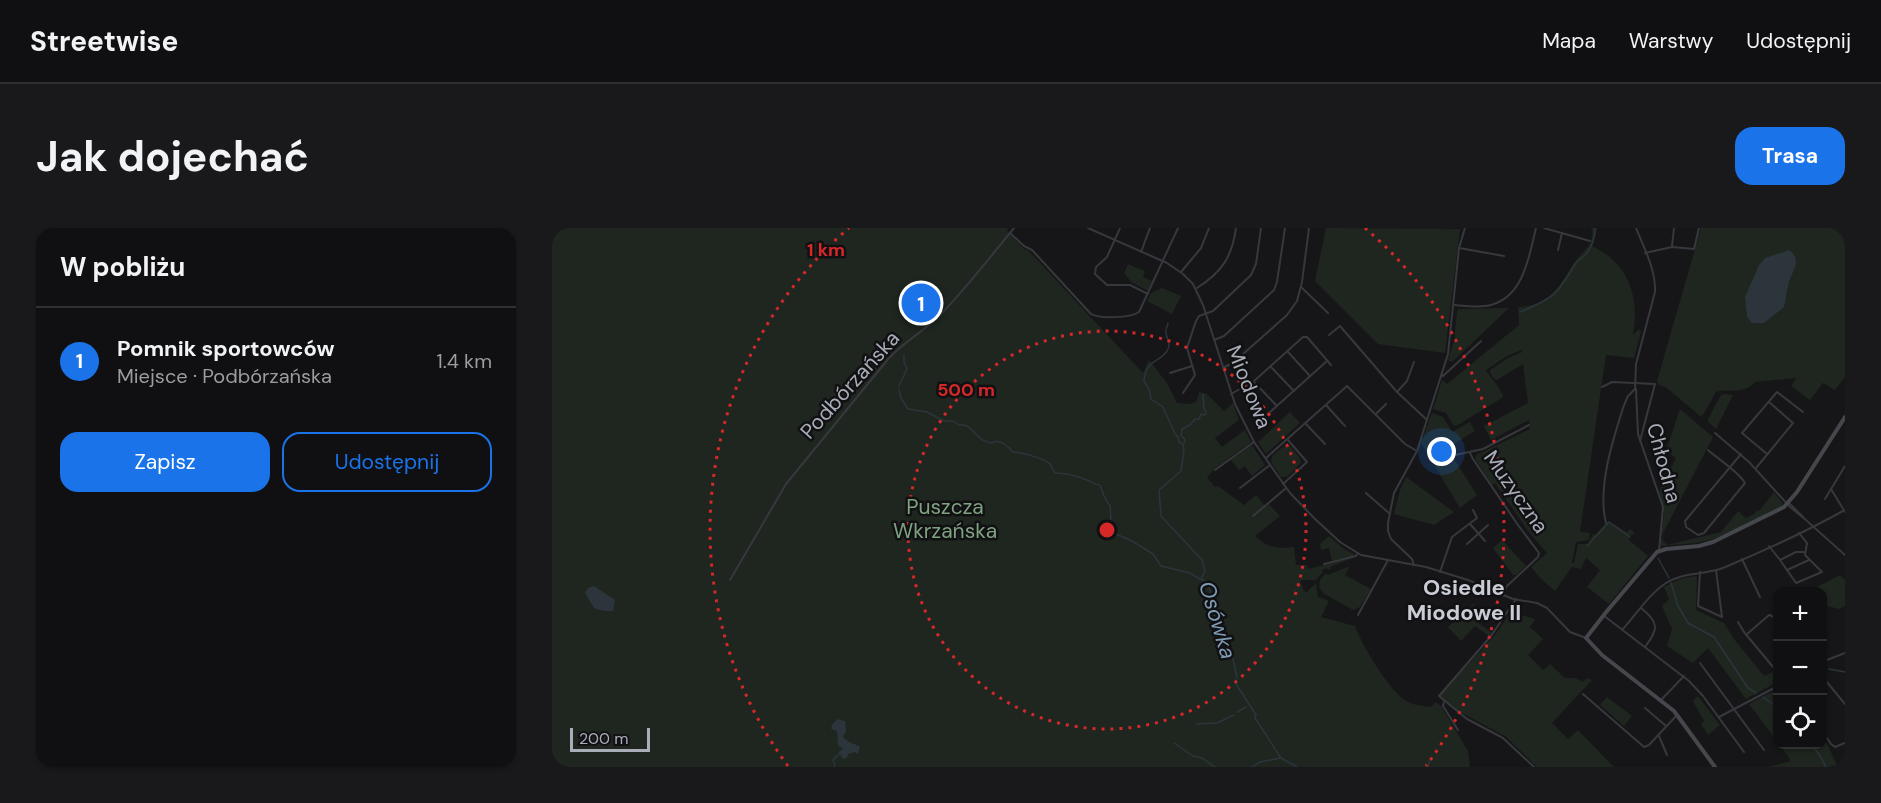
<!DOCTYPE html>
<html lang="pl">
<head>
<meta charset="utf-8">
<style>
	:root { --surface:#101012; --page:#19191b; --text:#f1f3f6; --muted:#9c9d9f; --line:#303032; --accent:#1a73e8 }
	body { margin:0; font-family:"DM Sans",sans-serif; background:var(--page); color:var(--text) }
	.controls { position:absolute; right:18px; bottom:18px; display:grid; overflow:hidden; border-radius:12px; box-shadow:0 2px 4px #0004 }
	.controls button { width:54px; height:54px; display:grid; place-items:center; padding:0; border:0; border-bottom:2px solid var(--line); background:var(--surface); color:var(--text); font:30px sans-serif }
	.scale { position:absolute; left:18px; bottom:15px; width:80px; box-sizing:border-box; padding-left:6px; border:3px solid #a8adb8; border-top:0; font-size:16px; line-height:21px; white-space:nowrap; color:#a8adb8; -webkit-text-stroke:4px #111113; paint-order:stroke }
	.you { position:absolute; left:890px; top:224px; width:21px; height:21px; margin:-15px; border:4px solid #fff; border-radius:50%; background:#1a73e8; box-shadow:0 0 0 9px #1a73e833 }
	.badge { display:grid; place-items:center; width:39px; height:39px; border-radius:50%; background:var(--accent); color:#fff; font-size:20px; font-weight:700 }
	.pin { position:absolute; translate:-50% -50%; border:3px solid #fff; box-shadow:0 2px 6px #0006 }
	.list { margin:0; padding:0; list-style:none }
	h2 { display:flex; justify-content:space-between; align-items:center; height:78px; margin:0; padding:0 24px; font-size:26px }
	h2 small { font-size:20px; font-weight:400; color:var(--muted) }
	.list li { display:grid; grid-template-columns:39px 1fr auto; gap:18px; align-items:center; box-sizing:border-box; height:108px; padding:0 24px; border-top:2px solid var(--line) }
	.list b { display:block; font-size:22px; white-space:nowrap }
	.list p { margin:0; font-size:20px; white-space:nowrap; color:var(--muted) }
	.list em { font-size:20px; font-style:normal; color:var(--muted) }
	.actions { display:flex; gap:12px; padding:18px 24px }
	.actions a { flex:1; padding:14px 0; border:2px solid var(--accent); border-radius:18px; text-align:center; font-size:21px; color:var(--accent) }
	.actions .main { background:var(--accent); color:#fff }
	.icon { flex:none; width:33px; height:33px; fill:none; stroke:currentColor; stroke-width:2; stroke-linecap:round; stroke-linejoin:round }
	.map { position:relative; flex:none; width:1293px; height:539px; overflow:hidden; border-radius:18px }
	header { display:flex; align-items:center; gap:36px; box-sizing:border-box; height:84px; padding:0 30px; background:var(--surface); border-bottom:2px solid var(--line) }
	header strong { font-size:28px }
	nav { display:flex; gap:33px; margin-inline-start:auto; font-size:21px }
	.intro { display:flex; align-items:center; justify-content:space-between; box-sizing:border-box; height:144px; padding:0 36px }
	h1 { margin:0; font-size:42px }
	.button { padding:15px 27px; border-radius:18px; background:var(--accent); color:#fff; font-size:21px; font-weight:700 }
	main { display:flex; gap:36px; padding:0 36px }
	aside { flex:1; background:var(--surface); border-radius:18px; box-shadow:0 2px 4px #0004 }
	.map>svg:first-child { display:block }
	.green { fill:#1e261f }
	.water { fill:#2c353c }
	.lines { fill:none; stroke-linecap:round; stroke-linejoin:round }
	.stream { stroke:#2c353c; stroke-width:1.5 }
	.street { stroke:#37383d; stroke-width:2 }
	.secondary { stroke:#45474d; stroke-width:4 }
	.ring { fill:none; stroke:#d62828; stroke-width:3; stroke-dasharray:3 6 }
	.labels { text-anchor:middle; stroke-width:5; stroke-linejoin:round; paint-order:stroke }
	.street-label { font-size:21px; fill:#a8adb8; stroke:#111113 }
	.park-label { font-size:21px; fill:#7fa381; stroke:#111113 }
	.neighbourhood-label { font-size:22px; font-weight:bold; fill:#c9ccd4; stroke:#111113 }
	.water-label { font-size:22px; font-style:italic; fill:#7f9bb3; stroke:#111113 }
	.centre { fill:#d62828; stroke:#111113; stroke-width:3 }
	.ring-label { font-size:18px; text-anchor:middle; font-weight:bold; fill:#d62828; stroke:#111113; stroke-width:5; stroke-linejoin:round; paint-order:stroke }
</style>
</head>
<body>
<header>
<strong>Streetwise</strong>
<nav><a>Mapa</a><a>Warstwy</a><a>Udostępnij</a></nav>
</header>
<div class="intro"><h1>Jak dojechać</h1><a class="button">Trasa</a></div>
<main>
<aside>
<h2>W pobliżu<small></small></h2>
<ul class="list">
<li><span class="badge">1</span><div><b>Pomnik sportowców</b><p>Miejsce · Podbórzańska</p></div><em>1.4 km</em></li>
</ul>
<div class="actions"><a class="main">Zapisz</a><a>Udostępnij</a></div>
</aside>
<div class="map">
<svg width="1293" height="539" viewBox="0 0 1293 539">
	<rect width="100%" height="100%" fill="#161618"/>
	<g class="green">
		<path d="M0,0H457L455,3L472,21L476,22L591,145L597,132L615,155L625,175L637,176L644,174L647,164L655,166L672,183L681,175L687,192L663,210L670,219L693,202L699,214L661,242V243L655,249L663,259L666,258L692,277L704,267L714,279L717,276L728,288L703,308C715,320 727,321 742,319L744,337H755L756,341L801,330L778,339L779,341L776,342L775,340L770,342L771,344L764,352H750L748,354L751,359L750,360L754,365L764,355L766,369L777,373L769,389L803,398C810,417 838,465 856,474C862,477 872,478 879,479L884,474L889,478L916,523L918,539H0Z"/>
		<path d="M774,0L908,1L893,125L826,116L763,53Z"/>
		<path d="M1039,0H1045L1040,18C1077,35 1088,70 1081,107L1087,101L1089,104L1082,130L1054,127L1028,304L1038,305L1037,312L1024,314L1020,335H1022L1026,316H1036L1041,306L1043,307L1056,293L1075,304L1078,301L1083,305L1078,308L1077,312L1096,328L1057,376L1035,359L1048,342L1034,330L1029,341L1020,339L1003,363L989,351L979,339L995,325L976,303L943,255L940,257L923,231L924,227L978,201L977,192L939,212L932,198L976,175L971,136L945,152L941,150L938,144V142L956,130L970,124V122L955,128L934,142C940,152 946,157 951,167L950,170L904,198L901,197L894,185L881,181L890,152L895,156L967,97L966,79C997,78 1007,59 1022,35C1030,23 1045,15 1039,0Z"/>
		<path d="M1149,0H1293V149L1283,162L1271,155L1258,172L1239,158L1244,150L1203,154C1192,167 1177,160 1164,164L1151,187L1148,188L1115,160L1106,156L1105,153Z"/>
		<path d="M576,36L593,43L591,49L600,53L596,62H594L579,54L572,45Z"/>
		<path d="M610,60L629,68L620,86L595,73L599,65Z"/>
		<path d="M957,80L900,134L896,132L902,113L905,83L907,81Z"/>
		<path d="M1172,166L1181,167L1164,201L1156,194V191L1169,167Z"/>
		<path d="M1128,181L1161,209L1109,309L1112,286L1107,263L1124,230L1114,223Z"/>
		<path d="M738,184L748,195L714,226L706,214Z"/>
		<path d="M880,185L891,189L900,204L918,194L923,203L895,220L925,267L908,280L869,215Z"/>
		<path d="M700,217L713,237L700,248L693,238L687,242L679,232Z"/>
		<path d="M732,218H738L748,230L749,235L735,249H729L719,234L720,228Z"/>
		<path d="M854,249L902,284L882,297L842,286L848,262Z"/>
		<path d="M1222,264L1231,276L1229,279L1218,283L1208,290L1162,311L1144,315L1109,318L1108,315L1112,307L1111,313L1115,317L1169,304L1186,283L1194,290L1202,286L1205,282L1207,283Z"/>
		<path d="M777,308L792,321L802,326V328L780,333L777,320L769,322L768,316Z"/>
		<path d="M950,312L974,338L964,347H961L941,320Z"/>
		<path d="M798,338L793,347L819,361L808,379L801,382L771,365L767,359L768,352L774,345L776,347Z"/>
		<path d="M1288,347L1293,352V378L1287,381L1275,378L1271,369L1270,364L1267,363L1265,359Z"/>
		<path d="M1144,348L1145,350L1144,382L1172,395L1182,411L1212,448L1221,444L1225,449V454L1194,471L1156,420L1141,435L1115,418L1120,401L1110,378L1117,371L1112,359L1128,351Z"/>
		<path d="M924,374L916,387L940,405L937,408L923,398L909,413L896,399Z"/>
		<path d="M959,384L983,391L978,399L991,411L976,427L991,442L998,436L1013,450H1023L1031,454L1035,450L1040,452L1000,495L1016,511L1026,502L1062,539H985L953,508L906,483L888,469V467L943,407Z"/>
		<path d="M1225,461V513L1197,476Z"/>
		<path d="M1146,468L1168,497L1156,507L1149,496L1152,493L1141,473Z"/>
		<path d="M1055,469L1080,488L1072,498L1048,477Z"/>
		<path d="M1271,507L1285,537L1293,535V539H1217L1239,533L1228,517L1270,516Z"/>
	</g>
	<g class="water">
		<path d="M1237,22C1252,33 1238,45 1236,58C1234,65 1234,72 1232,79L1212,95H1200L1195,89L1193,69L1207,37L1213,30Z"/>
		<path d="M42,358L63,372L61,383C55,383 49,383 42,380L33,365L36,360Z"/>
		<path d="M285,491L293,493L294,503L291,509C296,515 302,515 308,519L306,526L303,524L296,526V528L293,531L290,530L287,524L291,521L286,517L285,503L279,501L280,497Z"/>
	</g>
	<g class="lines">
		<g class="stream">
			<path d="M968,84C1002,70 1005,67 1023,36C1026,32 1030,30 1034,26C1040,19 1043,9 1043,0"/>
			<path d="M616,95C616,96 613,103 614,104C614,112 620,115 615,123C606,136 594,131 592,153L597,161L599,171L611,179L623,206L626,209L627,214L631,216L632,223L629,243L607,262L609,288L650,332L653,343L649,351L655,354L660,369L662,385L681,431L685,450"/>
			<path d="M347,158L355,141L352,134V127"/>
			<path d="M347,162L349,170L356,181L375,184L392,193H401L407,197C420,195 421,207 431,212C434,214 437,214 440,215C448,210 456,218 461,224C469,224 494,231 498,236C500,239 501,242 503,245C514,245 525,248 535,252C541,254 542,257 548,257L552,268L558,278L559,295L564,306L580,313L601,326L609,338L638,345L648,351"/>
			<path d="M632,215L633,212L629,207L630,201L638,197L643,191H647L649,186L653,187L654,185L652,180L651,166"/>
			<path d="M1035,318L1057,294L1078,309"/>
			<path d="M1106,330L1117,350"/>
			<path d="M1119,355L1126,378L1136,395L1162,409L1196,460L1204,465"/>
			<path d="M1277,441L1293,444"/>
			<path d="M684,452V456L704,487L703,490L729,530L745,539"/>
			<path d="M1211,469L1226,480"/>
			<path d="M685,484L694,479"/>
			<path d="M644,496L665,495L682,487"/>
			<path d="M622,515L641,528L650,530L663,539"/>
			<path d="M1258,516L1267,526L1274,539"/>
			<path d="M283,539L281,532L288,525"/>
			<path d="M700,539L708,534L729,530"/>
			<path d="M876,539L878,532"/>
		</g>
		<g class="street">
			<path d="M536,0L615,35L631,46L641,56L651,77L683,176L702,214L738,265L763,291L788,314L809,327L874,339L916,352L961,371L985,375L995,380L1018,404L1034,410"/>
			<path d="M568,0L555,29L544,39L543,46L555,57H578L596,66"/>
			<path d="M992,0L1038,13"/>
			<path d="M458,5L472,18L480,22L539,86C548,91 578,90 587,84L626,0"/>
			<path d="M1120,18L1122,0"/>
			<path d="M907,20L952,28"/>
			<path d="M1006,22L1010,5"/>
			<path d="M589,24L598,0"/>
			<path d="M1093,25L1120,19L1142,21L1147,0"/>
			<path d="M629,44L649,20L657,0"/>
			<path d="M749,59L776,85"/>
			<path d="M645,60C670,44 680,29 684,0"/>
			<path d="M902,77C914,78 928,80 939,77C972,68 977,28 984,0"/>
			<path d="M777,107L788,98L845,164L875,192"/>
			<path d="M662,112L672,108L722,62L725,54L733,0"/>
			<path d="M736,124L758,148"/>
			<path d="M719,139L742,163"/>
			<path d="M671,140L682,134L735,87L745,73L750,54L757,0"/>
			<path d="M618,145L640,138"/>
			<path d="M889,147L891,148L929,113"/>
			<path d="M702,154L725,178"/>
			<path d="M1050,159L1060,154L1103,156L1088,213"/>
			<path d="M1084,161L1086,206L1111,279L1107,323"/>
			<path d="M845,164L855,153L862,134"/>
			<path d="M631,165L643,147L635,120L644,93L647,88L661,83L699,47L704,36L709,0"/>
			<path d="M679,166L702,153L751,109H755L779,137"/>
			<path d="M774,177L793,198"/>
			<path d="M824,186L834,176"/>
			<path d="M708,193L775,133"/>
			<path d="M754,196L773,216"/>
			<path d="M1163,205L1197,234L1238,279L1254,292"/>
			<path d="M1156,222C1167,232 1186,243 1193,255L1152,305L1146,307L1134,299L1133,293L1189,226"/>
			<path d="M918,225L921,231L966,297L987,325L986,329L954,359L952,368"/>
			<path d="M1215,226L1190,205L1225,164L1251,184"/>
			<path d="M903,227L931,221L977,197"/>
			<path d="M714,230L795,158L853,216L865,223"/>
			<path d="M1204,240L1241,195L1217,174"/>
			<path d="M663,242L702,214"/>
			<path d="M731,256L755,234L736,212"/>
			<path d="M688,260L718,237"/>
			<path d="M1279,261L1293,284"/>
			<path d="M814,265L838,286"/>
			<path d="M1273,271L1293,238"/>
			<path d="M1238,276L1251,289"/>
			<path d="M701,288L733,261"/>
			<path d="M1255,293L1293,327"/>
			<path d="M1054,295C1045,260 1061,211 1072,177L1076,168L1083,161L1084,136L1103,64C1104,42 1092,20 1084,0"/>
			<path d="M918,296L933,313"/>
			<path d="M915,316L936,297"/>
			<path d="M1217,318L1228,332L1244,355L1270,344L1253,327L1255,315L1247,305"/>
			<path d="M1190,331L1208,369"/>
			<path d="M1228,332L1244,324H1252"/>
			<path d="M772,336L804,328L806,325"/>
			<path d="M862,337L860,331L839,311L836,303V295L842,265L865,223L896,126L907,20L913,0"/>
			<path d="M1235,342L1257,332"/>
			<path d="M888,344L900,309L925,290L921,282"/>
			<path d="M1148,344L1146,378L1170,389L1164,342"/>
			<path d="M178,352L234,256L337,130C352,114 371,104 387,88C413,62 438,29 462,0"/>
			<path d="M964,371L939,408L887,468L915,491L951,510L982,539"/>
			<path d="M1089,380C1108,395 1106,402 1093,419"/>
			<path d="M806,387L836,332"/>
			<path d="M1051,387L1137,453L1151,468L1192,524"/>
			<path d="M1186,394L1192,404L1226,445"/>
			<path d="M1070,402C1084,387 1097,366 1114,355C1132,344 1152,347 1171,340C1212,323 1253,304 1291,283"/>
			<path d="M1194,407L1217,387L1220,388L1226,394"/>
			<path d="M1270,434L1293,425"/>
			<path d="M1148,435L1212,522"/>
			<path d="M1270,448L1293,476"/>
			<path d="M1031,466L1092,519L1097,517L1125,487"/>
			<path d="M1109,472L1132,448"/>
			<path d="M892,474L891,478L906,502"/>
			<path d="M1093,480L1114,498"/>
			<path d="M1167,489L1226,458"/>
			<path d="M1270,503L1279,516L1283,519L1293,515"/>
			<path d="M1107,508L1115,527"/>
		</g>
		<path class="secondary" d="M1163,539L1122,483L1050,427L1034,410L1055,383L1105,324L1114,321L1147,318L1161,314L1232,279L1245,264L1293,189"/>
	</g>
	<g class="ring">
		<circle cx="555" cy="302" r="199"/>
		<path d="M236 538A397 397 0 0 1 297 0M813 0A397 397 0 0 1 874 538"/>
	</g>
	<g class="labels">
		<g class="street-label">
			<text transform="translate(298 157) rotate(-48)" y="7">Podbórzańska</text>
			<text transform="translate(697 159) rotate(68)" y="7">Miodowa</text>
			<text transform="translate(1112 235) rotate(75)" y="7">Chłodna</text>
			<text transform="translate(964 264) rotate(55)" y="7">Muzyczna</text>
		</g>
		<g class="park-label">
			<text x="393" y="286">Puszcza<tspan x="393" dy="24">Wkrzańska</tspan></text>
		</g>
		<g class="neighbourhood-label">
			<text x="912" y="367">Osiedle<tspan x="912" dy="25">Miodowe II</tspan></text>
		</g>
		<g class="water-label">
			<text transform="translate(666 392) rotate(73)" y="8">Osówka</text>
		</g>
	</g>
	<circle cx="555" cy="302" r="9" class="centre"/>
	<g class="ring-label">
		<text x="274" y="28">1 km</text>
		<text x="414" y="168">500 m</text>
	</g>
</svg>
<div class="controls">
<button>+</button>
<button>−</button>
<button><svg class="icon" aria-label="locate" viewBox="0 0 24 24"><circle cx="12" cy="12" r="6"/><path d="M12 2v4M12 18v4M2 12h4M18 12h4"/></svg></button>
</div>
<div class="scale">200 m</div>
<div class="you"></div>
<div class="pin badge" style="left:369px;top:75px">1</div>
</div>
</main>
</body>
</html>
